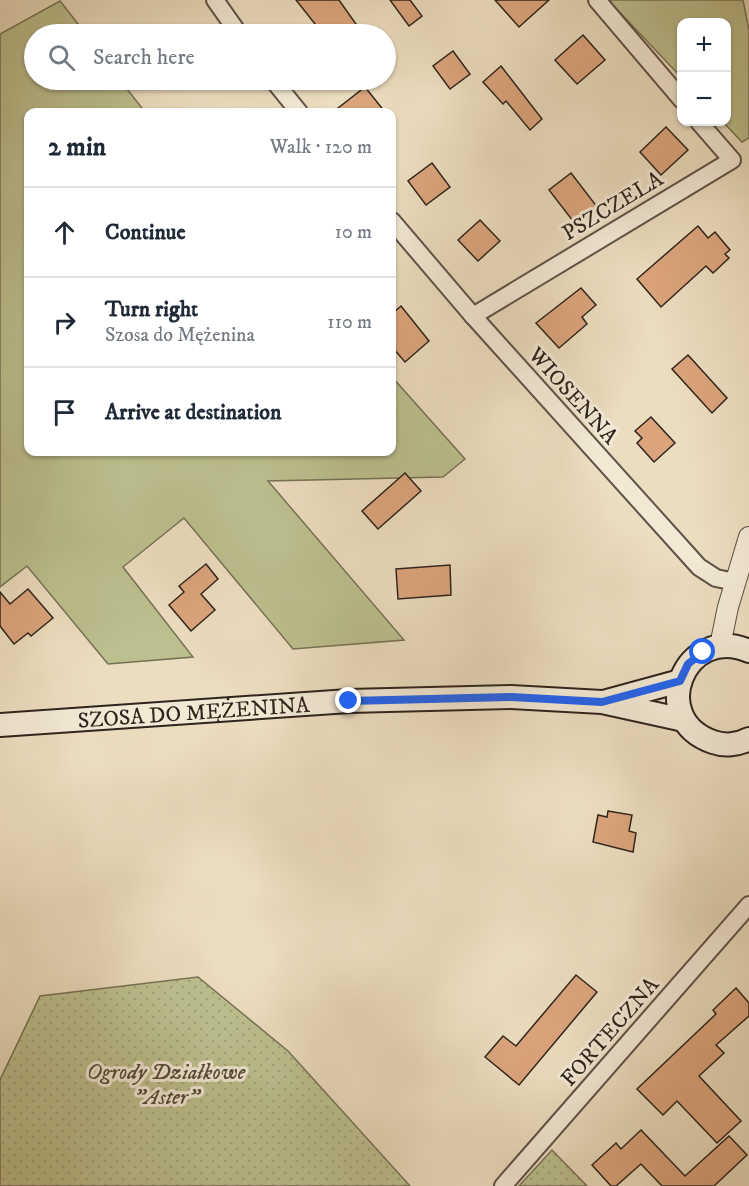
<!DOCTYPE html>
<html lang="en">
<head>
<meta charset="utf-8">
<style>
	:root { --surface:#fff; --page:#f6f6f7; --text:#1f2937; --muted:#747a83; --line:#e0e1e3 }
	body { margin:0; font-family:"IM FELL DW Pica",serif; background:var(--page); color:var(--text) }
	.controls { position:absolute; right:18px; top:18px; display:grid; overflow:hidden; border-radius:12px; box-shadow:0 2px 4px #0004 }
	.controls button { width:54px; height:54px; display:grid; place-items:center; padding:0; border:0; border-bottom:2px solid var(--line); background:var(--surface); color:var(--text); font:30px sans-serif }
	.stop { position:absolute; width:18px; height:18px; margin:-14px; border:4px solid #2563eb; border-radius:50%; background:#fff }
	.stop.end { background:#2563eb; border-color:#fff; box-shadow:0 2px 6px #0008 }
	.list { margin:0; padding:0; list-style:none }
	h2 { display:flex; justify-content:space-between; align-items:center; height:78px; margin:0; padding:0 24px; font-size:26px }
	h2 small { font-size:20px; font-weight:400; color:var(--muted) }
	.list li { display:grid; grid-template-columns:39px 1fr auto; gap:18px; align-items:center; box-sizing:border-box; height:90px; padding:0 24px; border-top:2px solid var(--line) }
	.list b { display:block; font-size:22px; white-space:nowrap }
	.list p { margin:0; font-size:20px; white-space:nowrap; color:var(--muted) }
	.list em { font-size:20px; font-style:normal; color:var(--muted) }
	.icon { flex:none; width:33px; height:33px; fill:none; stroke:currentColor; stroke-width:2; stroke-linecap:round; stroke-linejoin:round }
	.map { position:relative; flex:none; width:749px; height:1186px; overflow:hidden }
	.search { position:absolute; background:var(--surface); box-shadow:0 2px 4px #0004; left:24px; top:24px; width:372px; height:66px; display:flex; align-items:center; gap:15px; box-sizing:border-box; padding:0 21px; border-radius:33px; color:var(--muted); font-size:22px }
	.panel { position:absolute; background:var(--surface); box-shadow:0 2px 4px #0004; left:24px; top:108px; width:372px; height:348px; border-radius:12px }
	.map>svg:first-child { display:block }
	.grass { fill:#bcbf8e; stroke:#767256; stroke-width:1.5 }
	.garden { fill:url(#garden-dots); stroke:#767256; stroke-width:1.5 }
	.building { fill:#dba47d; stroke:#2f241d; stroke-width:1.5 }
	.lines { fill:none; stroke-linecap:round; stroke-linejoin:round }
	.minor-casing { stroke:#5e5246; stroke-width:20 }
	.tertiary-casing { stroke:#5e5246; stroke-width:22 }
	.secondary-casing { stroke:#2f241d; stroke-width:26 }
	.minor { stroke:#f2e9d5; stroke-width:16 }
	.tertiary { stroke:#f2e9d5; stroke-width:20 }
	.secondary { stroke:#f2e9d5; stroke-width:22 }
	.route { stroke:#2563eb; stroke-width:8 }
	.labels { text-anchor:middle; stroke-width:6; stroke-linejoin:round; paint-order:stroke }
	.street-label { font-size:22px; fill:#2f241d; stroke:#f2e9d5 }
	.park-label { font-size:22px; font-style:italic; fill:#524b39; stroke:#f2e9d5 }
</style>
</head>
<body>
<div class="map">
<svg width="749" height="1186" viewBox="0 0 749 1186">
	<defs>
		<pattern id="garden-dots" width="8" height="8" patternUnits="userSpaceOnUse" patternTransform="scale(1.5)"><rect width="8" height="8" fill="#bcbf8e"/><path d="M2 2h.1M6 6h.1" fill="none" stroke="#a2a47a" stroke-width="1.8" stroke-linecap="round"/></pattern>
	</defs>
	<rect width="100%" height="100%" fill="#ebddbf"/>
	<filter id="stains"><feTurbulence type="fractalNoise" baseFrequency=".00333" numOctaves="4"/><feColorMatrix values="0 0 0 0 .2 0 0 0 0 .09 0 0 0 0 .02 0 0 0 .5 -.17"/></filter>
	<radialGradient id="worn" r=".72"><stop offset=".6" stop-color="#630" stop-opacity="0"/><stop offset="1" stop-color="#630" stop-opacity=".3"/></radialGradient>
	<g class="grass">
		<path d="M608,0H743L749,30V138L742,142L723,122H726V22H682L681,77Z"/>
		<path d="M60,1L86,34H34V80H120L145,112H28V452H392V377L465,459L443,477L268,481L404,640L293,649L184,518L123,567L193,657L108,664L27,566L0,587V34Z"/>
	</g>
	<g class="garden">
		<path d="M198,977L288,1051L410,1186H0V1080L40,996Z"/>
		<path d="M552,1150L587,1186H519Z"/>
	</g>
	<g class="building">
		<path d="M296,0H339L363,34H323Z"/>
		<path d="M390,0H410L422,16L409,26Z"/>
		<path d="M495,0H549L519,27Z"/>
		<path d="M583,35L605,60L577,84L555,60Z"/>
		<path d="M453,51L470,74L450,89L433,66Z"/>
		<path d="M501,66L542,119L530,130L506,101L503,104L483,82Z"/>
		<path d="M365,87L385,112H333Z"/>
		<path d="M666,127L688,150L661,175L640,152Z"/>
		<path d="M432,163L450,187L426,205L408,181Z"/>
		<path d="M571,173L598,208L576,225L549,190Z"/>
		<path d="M480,220L500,241L478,261L458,240Z"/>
		<path d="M698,226L708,238L715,232L730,250L725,254L729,258L713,273L706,266L661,307L637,279Z"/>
		<path d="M581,288L596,305L582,317L587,324L559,348L536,323Z"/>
		<path d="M401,306L429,341L405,362L392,347V314Z"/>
		<path d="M688,355L727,398L712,413L672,369Z"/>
		<path d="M651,417L675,443L654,462L637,443L642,438L635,431Z"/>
		<path d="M405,473L421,491L378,529L362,511Z"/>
		<path d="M206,564L218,579L201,594L215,610L191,631L169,605L184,592L179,586Z"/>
		<path d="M450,565L451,595L398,599L396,569Z"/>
		<path d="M28,589L53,618L31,636L28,633L14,644L0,626V592L10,604Z"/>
		<path d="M608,811L632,815L629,831L636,833L633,852L593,842L598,815L607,817Z"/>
		<path d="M576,975L597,992L519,1085L485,1057L503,1036L516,1046Z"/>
		<path d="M736,988L749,1003V1016L716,1045L724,1053L699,1076L741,1121L717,1143L677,1101L663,1115L637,1089L716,1014L713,1010Z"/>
		<path d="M641,1130L685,1176L729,1136L747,1155L714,1186H662L641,1164L616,1186H611L592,1165L616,1143L621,1149Z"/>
	</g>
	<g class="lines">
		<defs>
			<g id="minor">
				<path d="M215,0L239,34"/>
				<path d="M597,0L682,100"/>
				<path d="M273,80L299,112"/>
				<path d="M392,221L473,316L699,567L716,578L735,582"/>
				<path d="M473,316L732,160L699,122"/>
				<path d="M503,1186L749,905"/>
			</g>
			<path id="tertiary" d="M720,646L728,607L749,537"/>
			<g id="secondary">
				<path d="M749,651C685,623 646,719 713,742C724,746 738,745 749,739"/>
				<path d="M603,702L680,681"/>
				<path id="s1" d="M0,725L349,701L511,697L602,702L684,720"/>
			</g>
		</defs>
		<use href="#minor" class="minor-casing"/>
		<use href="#tertiary" class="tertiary-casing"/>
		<use href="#secondary" class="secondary-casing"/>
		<use href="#minor" class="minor"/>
		<use href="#tertiary" class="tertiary"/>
		<use href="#secondary" class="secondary"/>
	</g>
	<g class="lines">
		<path class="route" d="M349,701L511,697L602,702L680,681L688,664L703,652"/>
	</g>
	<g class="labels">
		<g class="street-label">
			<text transform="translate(612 205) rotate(-31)" y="8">PSZCZELA</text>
			<text transform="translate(574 395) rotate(48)" y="8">WIOSENNA</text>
			<text dy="8" stroke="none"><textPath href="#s1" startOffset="194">SZOSA DO MĘŻENINA</textPath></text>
			<text transform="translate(609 1031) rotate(-49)" y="8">FORTECZNA</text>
		</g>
		<g class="park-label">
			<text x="166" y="1079">Ogrody Działkowe<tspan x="166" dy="25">"Aster"</tspan></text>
		</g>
	</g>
	<rect width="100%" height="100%" filter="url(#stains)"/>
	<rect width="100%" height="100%" fill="url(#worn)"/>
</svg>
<div class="controls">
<button>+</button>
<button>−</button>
</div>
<div class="stop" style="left:703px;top:652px"></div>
<div class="stop end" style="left:349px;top:701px"></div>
<div class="search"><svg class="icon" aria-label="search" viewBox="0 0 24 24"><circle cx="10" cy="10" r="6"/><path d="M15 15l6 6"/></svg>Search here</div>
<section class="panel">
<h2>2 min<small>Walk · 120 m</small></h2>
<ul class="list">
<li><svg class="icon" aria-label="ahead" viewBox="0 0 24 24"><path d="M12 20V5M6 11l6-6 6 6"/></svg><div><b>Continue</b></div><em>10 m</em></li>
<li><svg class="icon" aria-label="right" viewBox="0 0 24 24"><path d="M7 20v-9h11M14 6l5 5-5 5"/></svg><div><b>Turn right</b><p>Szosa do Mężenina</p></div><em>110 m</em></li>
<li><svg class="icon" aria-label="arrive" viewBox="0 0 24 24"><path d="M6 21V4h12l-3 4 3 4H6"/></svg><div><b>Arrive at destination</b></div></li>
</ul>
</section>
</div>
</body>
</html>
